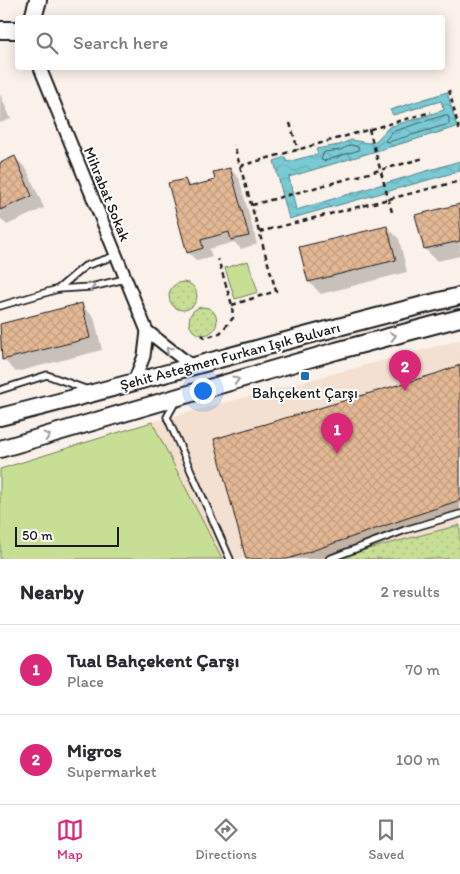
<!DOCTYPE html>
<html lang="en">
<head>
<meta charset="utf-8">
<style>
	:root { --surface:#fff; --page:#f2f2f3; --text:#2b2b33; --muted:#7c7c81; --line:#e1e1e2; --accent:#db2777 }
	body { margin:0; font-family:Itim,sans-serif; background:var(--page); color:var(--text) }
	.scale { position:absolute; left:15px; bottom:12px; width:104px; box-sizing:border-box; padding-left:5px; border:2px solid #1c1c1c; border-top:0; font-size:14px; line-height:18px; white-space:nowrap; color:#1c1c1c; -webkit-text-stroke:4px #fff; paint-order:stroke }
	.you { position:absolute; left:202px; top:390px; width:18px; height:18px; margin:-12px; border:4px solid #fff; border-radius:50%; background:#1a73e8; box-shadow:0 0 0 8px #1a73e833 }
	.badge { display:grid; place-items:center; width:32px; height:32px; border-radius:50%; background:var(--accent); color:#fff; font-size:16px; font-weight:700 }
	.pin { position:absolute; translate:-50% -41px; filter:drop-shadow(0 1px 2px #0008) }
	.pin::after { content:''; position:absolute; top:26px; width:18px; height:15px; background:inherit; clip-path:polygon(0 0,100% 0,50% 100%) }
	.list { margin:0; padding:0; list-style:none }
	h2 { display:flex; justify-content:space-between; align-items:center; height:65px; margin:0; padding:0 20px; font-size:21px }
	h2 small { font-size:16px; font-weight:400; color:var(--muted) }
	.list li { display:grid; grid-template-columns:32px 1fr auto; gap:15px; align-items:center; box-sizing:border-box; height:90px; padding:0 20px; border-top:1px solid var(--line) }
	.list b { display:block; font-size:19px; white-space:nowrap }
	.list p { margin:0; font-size:16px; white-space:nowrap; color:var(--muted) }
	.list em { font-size:16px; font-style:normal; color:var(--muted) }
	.icon { flex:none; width:28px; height:28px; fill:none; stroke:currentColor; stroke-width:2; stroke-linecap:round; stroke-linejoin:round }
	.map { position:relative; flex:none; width:460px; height:559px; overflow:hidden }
	.search { position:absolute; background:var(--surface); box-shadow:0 2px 12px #0003; left:15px; right:15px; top:15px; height:55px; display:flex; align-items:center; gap:12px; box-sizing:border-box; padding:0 18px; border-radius:5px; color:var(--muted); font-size:19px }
	.sheet { height:245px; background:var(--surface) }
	nav { display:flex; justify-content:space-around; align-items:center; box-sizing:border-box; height:70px; border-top:1px solid var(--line); background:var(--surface); font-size:14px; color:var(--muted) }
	nav a { display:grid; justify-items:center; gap:2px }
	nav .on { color:var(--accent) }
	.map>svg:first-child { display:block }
	.built { fill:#f3e0d0 }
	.grass { fill:#c7df95; stroke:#727e58 }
	.park { fill:url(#park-dots); stroke:#727e58 }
	.water { fill:url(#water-waves); stroke:#54848a }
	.shadow { fill:#0003 }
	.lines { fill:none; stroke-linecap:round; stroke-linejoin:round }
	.shore { stroke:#416266; stroke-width:1 }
	.building { fill:url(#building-cross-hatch); stroke:#1c1c1c }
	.lane-casing { stroke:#1c1c1c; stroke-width:9 }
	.street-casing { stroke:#1c1c1c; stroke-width:15 }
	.secondary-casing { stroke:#1c1c1c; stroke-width:20 }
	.path { stroke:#1c1c1c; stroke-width:2.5; stroke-dasharray:5 4; stroke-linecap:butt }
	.lane { stroke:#fff; stroke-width:5.5 }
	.street { stroke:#fff; stroke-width:11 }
	.secondary { stroke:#fff; stroke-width:16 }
	.oneway { stroke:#999 }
	.poi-dot { fill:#1f6fb2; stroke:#fff; stroke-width:2 }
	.labels { text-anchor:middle; stroke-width:4; stroke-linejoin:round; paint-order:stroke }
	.street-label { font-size:15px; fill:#1c1c1c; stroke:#fff }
	.poi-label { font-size:15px; fill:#1c1c1c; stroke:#fff }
</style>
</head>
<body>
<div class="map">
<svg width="460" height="559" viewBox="0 0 460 559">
	<defs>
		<pattern id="park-dots" width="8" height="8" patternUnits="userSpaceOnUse" patternTransform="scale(1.25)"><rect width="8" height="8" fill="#c7df95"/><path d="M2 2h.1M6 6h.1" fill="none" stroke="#aabf80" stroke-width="1.8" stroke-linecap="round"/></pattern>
		<pattern id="water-waves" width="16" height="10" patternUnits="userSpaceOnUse" patternTransform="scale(1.25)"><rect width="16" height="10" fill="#79cad4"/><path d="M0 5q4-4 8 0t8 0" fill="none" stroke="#68adb5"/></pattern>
		<pattern id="building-cross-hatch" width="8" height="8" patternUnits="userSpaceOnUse" patternTransform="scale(1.25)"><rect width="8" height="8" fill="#e4b894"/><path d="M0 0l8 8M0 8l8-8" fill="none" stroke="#c39e7f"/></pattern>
	</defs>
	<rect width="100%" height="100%" fill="#faf1ea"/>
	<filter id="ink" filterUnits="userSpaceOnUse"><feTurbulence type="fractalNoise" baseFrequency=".02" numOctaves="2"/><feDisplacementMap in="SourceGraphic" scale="10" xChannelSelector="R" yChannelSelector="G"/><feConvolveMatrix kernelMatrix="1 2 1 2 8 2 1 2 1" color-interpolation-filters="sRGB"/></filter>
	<g filter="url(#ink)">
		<path class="built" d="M460,340V525L349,554L340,559H222L152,422Z"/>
		<g class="grass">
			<path d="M248,261L258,292L235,299L225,268Z"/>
			<path d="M152,422L222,559H0V469Z"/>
		</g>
		<g class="park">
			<circle cx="183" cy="296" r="14"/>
			<circle cx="203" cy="321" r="14"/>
			<path d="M460,525V559H340L349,554Z"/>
		</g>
		<path class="water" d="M447,92L457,127L289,177L296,210L460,161V171L289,219L274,161L285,157L287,162L318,154L316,149L339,145L351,140L368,143L376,141L389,127L444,110L441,101L393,115L390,110Z"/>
		<g class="shadow">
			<path d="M0,94L11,119L0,123Z"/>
			<path d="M15,157L27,170L44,208L7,225L0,218V164Z"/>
			<path d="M230,169L239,178L257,244L241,249L234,242L209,249L212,257L197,261L188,252L185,180L192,188L217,181Z"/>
			<path d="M460,205V256L437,261L425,249Z"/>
			<path d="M387,227L399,239L407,272L321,294L309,282Z"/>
			<path d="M81,305L94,317L102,350L16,372L3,359L0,347V325Z"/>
			<path d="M460,366V511L319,559H247L215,440L436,375Z"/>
		</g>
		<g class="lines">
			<g class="shore">
				<path d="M446,115L449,117V124L388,142L385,141L392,132Z"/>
				<path d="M351,145L358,147L359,150L324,161L321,160L324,152L340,150Z"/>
			</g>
		</g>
		<g class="building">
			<path d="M15,156L32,196L0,210V163Z"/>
			<path d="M230,168L249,236L231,240L229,232L201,240L203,248L187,253L168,183L185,179L188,187L215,180L213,172Z"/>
			<path d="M460,204V241L424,249L415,215Z"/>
			<path d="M387,226L396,260L308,282L299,247Z"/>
			<path d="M82,303L90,338L2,360L0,324Z"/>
			<path d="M460,365V500L288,559H246L214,439L435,374Z"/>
		</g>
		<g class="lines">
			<defs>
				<g id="lane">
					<path d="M58,289L85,266L115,256"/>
					<path d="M0,306L58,289L91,287L125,279"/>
					<path d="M0,390L47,375L88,390"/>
					<path d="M176,401L167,417L230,559"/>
					<path d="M329,559L405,530L460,514"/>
				</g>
				<g id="street">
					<path d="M40,68L147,331L193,367"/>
					<path d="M133,384L144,356L147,331"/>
				</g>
				<g id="secondary">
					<path d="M33,18L38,0"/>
					<path d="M0,30H18"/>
					<path d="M0,417C154,379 306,333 460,296"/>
					<path d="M0,449L336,351L460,318"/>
				</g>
			</defs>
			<use href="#lane" class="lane-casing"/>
			<use href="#street" class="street-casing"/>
			<use href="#secondary" class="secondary-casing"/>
			<g class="path">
				<path d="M449,90L460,133"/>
				<path d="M290,123L298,150"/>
				<path d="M369,129L392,212"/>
				<path d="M240,166L431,112"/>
				<path d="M252,205L424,158"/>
				<path d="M259,232L460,181"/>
				<path d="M232,305L276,291L234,145"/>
				<path d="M202,335L205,338L220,333L233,318L232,305L218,259"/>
			</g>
			<use href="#lane" class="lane"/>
			<use href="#street" class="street"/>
			<use href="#secondary" class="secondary"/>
		</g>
		<defs><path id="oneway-chevron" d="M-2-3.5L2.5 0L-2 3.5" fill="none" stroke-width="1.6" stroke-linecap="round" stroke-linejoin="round" transform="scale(1.25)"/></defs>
		<g class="oneway">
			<use href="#oneway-chevron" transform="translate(92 286) rotate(-9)"/>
			<use href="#oneway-chevron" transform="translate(393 336) rotate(-15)"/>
			<use href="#oneway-chevron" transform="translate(169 350) rotate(-140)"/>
			<use href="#oneway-chevron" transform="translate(236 380) rotate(-16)"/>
			<use href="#oneway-chevron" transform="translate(47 436) rotate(-15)"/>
		</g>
	</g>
	<rect class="poi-dot" x="300" y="371" width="10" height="10" rx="2.5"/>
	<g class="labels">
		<g class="street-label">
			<text transform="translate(107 194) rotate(68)" y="5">Mihrabat Sokak</text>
			<text transform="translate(230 356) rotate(-15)" y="5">Şehit Asteğmen Furkan Işık Bulvarı</text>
		</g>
		<g class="poi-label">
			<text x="305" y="398">Bahçekent Çarşı</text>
		</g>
	</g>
</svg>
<div class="scale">50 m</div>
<div class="you"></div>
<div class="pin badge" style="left:337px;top:454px">1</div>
<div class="pin badge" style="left:405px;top:391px">2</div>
<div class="search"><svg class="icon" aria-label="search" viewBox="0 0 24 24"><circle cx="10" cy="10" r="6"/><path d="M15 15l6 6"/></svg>Search here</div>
</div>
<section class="sheet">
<h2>Nearby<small>2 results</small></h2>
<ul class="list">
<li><span class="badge">1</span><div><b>Tual Bahçekent Çarşı</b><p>Place</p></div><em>70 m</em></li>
<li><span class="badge">2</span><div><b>Migros</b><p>Supermarket</p></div><em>100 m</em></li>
</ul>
</section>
<nav>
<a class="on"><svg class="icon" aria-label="map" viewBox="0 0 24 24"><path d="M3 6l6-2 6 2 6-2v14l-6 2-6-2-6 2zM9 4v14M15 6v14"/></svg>Map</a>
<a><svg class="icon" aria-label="directions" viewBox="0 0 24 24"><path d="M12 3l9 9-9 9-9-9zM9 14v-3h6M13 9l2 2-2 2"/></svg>Directions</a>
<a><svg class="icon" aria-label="saved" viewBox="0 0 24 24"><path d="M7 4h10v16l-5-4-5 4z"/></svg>Saved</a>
</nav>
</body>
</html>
